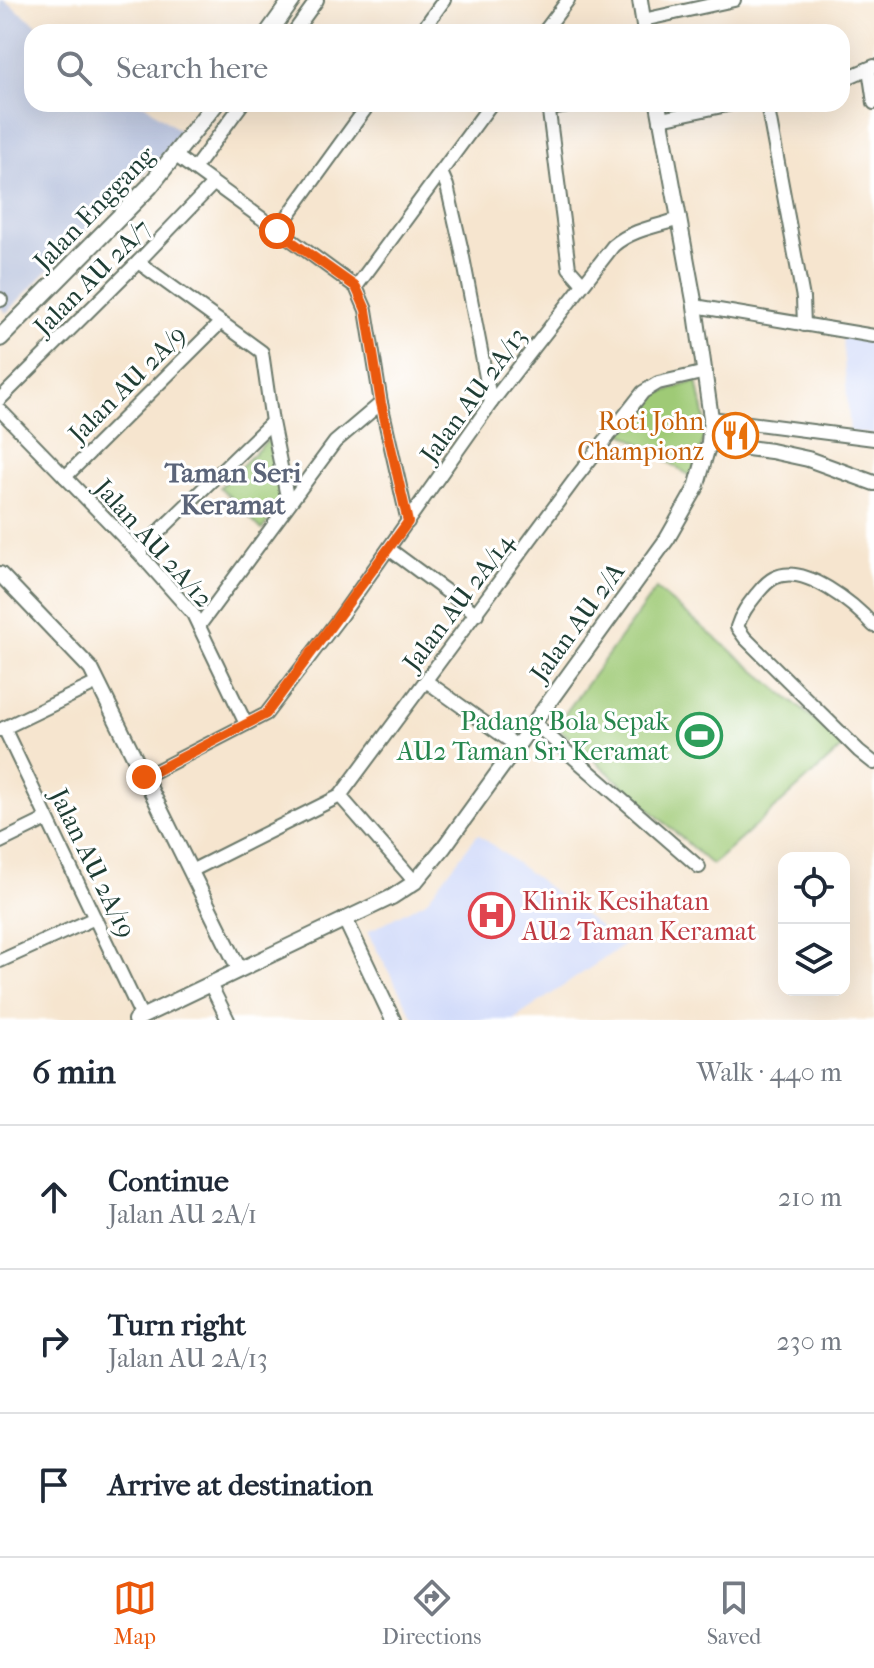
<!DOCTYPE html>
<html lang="en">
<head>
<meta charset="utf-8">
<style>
	:root { --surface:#fff; --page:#f2f2f3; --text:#1f2937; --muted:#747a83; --line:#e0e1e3; --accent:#ea580c }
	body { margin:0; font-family:"IM FELL French Canon",serif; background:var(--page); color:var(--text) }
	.controls { position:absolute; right:24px; bottom:24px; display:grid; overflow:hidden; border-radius:16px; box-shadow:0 8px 32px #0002 }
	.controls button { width:72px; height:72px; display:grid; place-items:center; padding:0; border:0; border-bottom:2px solid var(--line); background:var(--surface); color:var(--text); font:40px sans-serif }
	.stop { position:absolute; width:24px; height:24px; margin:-18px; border:6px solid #ea580c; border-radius:50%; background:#fff }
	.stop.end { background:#ea580c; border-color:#fff; box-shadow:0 2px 8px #0008 }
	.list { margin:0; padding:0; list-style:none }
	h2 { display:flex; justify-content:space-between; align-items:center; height:104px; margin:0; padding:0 32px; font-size:34px }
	h2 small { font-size:26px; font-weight:400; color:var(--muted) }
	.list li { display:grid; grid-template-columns:52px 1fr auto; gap:24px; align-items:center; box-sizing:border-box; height:144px; padding:0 32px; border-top:2px solid var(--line) }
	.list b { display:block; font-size:30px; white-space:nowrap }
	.list p { margin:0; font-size:26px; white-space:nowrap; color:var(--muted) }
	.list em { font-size:26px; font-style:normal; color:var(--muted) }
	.icon { flex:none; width:44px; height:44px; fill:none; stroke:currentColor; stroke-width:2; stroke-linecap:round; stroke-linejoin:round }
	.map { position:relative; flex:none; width:874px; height:1020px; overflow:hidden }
	.search { position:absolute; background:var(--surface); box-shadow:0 8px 32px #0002; left:24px; right:24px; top:24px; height:88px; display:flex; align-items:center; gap:20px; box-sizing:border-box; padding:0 28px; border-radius:24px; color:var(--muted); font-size:30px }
	.sheet { height:536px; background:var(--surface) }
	nav { display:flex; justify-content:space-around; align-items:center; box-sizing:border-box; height:112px; border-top:2px solid var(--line); background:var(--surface); font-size:22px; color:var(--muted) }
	nav a { display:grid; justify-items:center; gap:4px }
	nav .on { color:var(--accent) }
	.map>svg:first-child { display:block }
	.built { fill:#d0daf9 }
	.industrial { fill:#bac4de }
	.green { fill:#9fca76; stroke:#5f8455; stroke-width:2 }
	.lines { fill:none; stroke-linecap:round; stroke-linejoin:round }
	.minor-casing { stroke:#6a786a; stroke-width:16 }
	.tertiary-casing { stroke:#6a786a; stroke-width:18 }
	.secondary-casing { stroke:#6a786a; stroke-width:20 }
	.minor { stroke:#fff; stroke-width:12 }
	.tertiary { stroke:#fff; stroke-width:14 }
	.secondary { stroke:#fff; stroke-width:16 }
	.route { stroke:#ea580c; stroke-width:10 }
	.labels { text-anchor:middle; stroke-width:6; stroke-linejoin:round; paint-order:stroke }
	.street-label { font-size:26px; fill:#1f3d34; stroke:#fff }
	.food-label { font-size:26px; fill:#c56008; stroke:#fff; text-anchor:end }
	.leisure-label { font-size:26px; fill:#27864d; stroke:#fff; text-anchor:end }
	.health-label { font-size:26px; fill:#be3a42; stroke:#fff; text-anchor:start }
	.neighbourhood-label { font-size:28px; font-weight:bold; fill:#5c6579; stroke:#fff }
</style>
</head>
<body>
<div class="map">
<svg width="874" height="1020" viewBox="0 0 874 1020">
	<rect width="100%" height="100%" fill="#fff"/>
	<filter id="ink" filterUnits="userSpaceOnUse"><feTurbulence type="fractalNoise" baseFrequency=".0125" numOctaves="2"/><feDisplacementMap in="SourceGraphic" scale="16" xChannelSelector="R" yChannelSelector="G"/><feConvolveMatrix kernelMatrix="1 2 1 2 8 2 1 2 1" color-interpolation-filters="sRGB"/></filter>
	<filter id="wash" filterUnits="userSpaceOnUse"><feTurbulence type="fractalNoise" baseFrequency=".006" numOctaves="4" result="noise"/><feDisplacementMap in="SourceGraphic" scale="32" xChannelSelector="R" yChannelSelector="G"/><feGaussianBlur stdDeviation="1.8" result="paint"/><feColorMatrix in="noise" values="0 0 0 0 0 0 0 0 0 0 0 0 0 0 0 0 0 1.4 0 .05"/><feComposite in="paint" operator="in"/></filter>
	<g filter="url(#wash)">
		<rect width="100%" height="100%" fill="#f6e5cf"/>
		<g class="built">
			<path d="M842,335L874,340V434L850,432Z"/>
			<path d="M478,834L624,945L513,1020H415L367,932L426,901Z"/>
		</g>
		<path class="industrial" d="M0,0H4L47,32H32V104H144L180,131L164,153L6,313L0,307Z"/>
		<g class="green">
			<path d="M697,381L707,429L692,477L620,431L651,396Z"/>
			<path d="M269,439L282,500L262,530L220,487Z"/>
			<path d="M656,589L845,745L712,865L556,726Z"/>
		</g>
	</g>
	<g filter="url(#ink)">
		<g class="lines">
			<defs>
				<g id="minor">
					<path d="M643,20L734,0"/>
					<path d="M294,32L317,0"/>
					<path d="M421,32L444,0"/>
					<path d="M544,32L568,0"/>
					<path d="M869,69L874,103"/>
					<path d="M842,80L874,66"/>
					<path d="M548,104L569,268L583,284"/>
					<path d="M767,104L803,298L804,325"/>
					<path d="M549,109L580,104"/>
					<path d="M661,119L732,104"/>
					<path d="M176,156L356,287L366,310L381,403L408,522"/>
					<path d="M194,169L242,104"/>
					<path d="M441,172L447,186L461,247L491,403"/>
					<path d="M277,231L369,104"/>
					<path d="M138,262L262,352L272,422L288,502"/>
					<path d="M356,287L491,104"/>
					<path d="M0,299L1,300"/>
					<path d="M695,306L874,336"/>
					<path d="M0,399L138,262L213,184"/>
					<path d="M0,410L138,552L193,614L246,724"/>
					<path d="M711,418L874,439"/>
					<path d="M65,477L220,323"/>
					<path d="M389,549L477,614"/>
					<path d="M138,552L272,422"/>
					<path d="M199,626L335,442L381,403"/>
					<path d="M874,626C855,605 804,562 774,578C766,582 762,588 756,595C748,605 741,614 737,627L745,638L859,751L874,763"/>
					<path d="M426,681L517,746"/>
					<path d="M534,723L699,867"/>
					<path d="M4,728L142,1017"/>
					<path d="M0,730L97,683"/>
					<path d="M144,777L266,714L340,617L491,403L613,246C631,230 657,226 680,219"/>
					<path d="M340,796L415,882"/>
					<path d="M0,842L47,819"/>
					<path d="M191,871L340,796L578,475L643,392L658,383L706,372"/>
					<path d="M0,961L95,918"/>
					<path d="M210,984L228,1020"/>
				</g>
				<g id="tertiary">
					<path d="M640,0L645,32"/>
					<path d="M709,443L771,451L808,459L874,483"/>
					<path d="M0,574L91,669L239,969"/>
					<path d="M345,919L393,1020"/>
					<path d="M135,1020L392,897L415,882L444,847L667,539L696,488L709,443L711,418L695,306L658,104"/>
				</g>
				<g id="secondary">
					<path d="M269,32L292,0"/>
					<path d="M0,338L149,187L215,104"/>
				</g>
			</defs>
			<use href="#minor" class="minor-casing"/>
			<use href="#tertiary" class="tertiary-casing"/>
			<use href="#secondary" class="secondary-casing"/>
			<use href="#minor" class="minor"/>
			<use href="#tertiary" class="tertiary"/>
			<use href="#secondary" class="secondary"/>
		</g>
	</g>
	<g class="lines" filter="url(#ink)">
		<path class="route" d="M144,777L266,714L408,522L381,403L366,310L356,287L277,231"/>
	</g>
	<defs>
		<symbol id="restaurant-ring" viewBox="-11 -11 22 22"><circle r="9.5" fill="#fff" stroke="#e8710a" stroke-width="1.5"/><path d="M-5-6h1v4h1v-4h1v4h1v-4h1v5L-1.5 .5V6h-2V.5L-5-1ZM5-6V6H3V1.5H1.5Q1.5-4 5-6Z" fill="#e8710a"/></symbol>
		<symbol id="stadium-ring" viewBox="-11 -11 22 22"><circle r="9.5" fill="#fff" stroke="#2e9e5b" stroke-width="1.5"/><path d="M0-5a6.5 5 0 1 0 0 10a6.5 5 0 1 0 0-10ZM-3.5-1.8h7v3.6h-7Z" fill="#2e9e5b"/></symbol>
		<symbol id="hospital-ring" viewBox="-11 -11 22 22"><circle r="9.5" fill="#fff" stroke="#e0444e" stroke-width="1.5"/><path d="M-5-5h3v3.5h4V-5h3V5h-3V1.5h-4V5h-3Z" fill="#e0444e"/></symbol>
	</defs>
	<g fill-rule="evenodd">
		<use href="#restaurant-ring" x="710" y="410" width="51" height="51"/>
		<use href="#stadium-ring" x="674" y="710" width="51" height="51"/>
		<use href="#hospital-ring" x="466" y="890" width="51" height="51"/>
	</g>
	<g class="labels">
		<g class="street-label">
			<text transform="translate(94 208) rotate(-46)" y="9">Jalan Enggang</text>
			<text transform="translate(92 277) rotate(-45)" y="9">Jalan AU 2A/7</text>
			<text transform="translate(127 384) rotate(-45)" y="9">Jalan AU 2A/9</text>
			<text transform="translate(473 395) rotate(-54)" y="9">Jalan AU 2A/13</text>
			<text transform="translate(154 543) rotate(48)" y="9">Jalan AU 2A/12</text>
			<text transform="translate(458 602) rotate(-53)" y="9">Jalan AU 2A/14</text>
			<text transform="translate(577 622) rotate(-54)" y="9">Jalan AU 2/A</text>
			<text transform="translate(93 863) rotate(64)" y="9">Jalan AU 2A/19</text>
		</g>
		<g class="food-label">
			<text x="704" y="430">Roti John<tspan x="704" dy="30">Championz</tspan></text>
		</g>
		<g class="leisure-label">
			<text x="669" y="730">Padang Bola Sepak<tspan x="669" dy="30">AU2 Taman Sri Keramat</tspan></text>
		</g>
		<g class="health-label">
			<text x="522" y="910">Klinik Kesihatan<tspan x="522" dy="30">AU2 Taman Keramat</tspan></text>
		</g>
		<g class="neighbourhood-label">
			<text x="233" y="482">Taman Seri<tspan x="233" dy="32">Keramat</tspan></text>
		</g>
	</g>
</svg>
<div class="controls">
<button><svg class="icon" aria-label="locate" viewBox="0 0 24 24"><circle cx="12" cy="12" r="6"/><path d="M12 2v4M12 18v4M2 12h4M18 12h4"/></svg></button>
<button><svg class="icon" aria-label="layers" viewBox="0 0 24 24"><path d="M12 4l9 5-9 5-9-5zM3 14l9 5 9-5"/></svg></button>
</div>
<div class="stop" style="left:277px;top:231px"></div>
<div class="stop end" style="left:144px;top:777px"></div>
<div class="search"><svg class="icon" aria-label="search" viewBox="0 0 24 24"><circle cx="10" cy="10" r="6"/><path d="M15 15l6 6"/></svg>Search here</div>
</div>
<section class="sheet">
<h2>6 min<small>Walk · 440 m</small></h2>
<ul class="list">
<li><svg class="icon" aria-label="ahead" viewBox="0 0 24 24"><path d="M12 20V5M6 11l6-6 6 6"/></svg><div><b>Continue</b><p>Jalan AU 2A/1</p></div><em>210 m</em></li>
<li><svg class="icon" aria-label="right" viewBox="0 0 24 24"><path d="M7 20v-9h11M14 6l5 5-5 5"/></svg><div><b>Turn right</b><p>Jalan AU 2A/13</p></div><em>230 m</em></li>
<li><svg class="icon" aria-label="arrive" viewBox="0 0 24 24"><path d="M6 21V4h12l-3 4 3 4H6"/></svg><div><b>Arrive at destination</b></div></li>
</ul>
</section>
<nav>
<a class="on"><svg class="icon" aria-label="map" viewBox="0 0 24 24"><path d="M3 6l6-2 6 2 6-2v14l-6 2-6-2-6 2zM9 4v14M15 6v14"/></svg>Map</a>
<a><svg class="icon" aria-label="directions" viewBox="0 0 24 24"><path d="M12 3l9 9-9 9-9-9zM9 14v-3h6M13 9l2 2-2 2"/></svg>Directions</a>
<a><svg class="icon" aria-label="saved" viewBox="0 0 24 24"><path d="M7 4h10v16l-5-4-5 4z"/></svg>Saved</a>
</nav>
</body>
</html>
